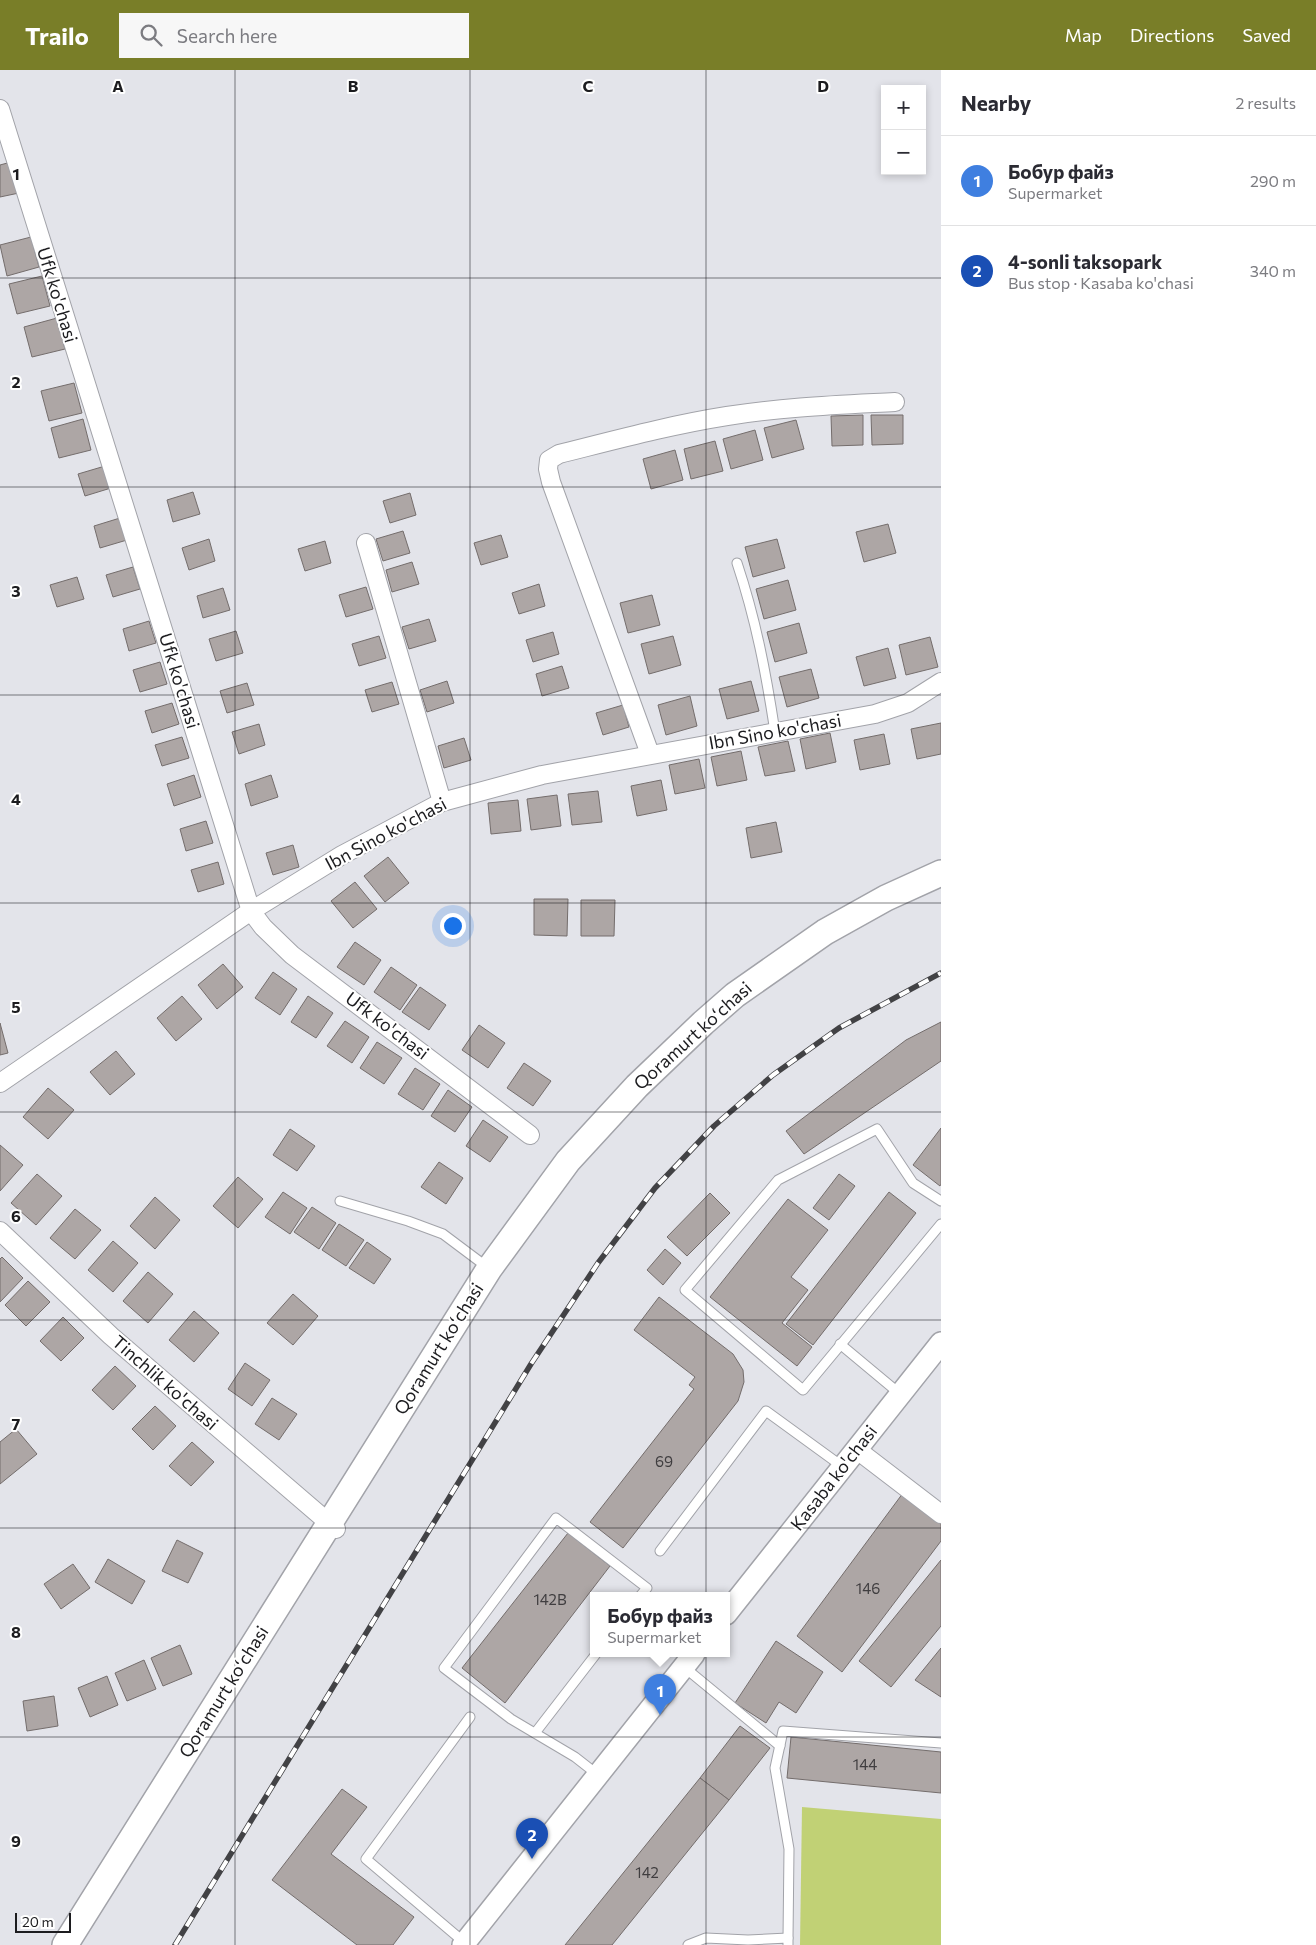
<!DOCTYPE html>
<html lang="en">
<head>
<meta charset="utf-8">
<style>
	:root { --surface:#fff; --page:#f7f7f7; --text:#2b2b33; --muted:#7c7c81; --line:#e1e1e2; --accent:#797e28 }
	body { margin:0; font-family:Commissioner,sans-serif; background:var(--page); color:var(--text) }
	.controls { position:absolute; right:15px; top:15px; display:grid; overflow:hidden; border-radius:0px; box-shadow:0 2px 8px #0003 }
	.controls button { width:45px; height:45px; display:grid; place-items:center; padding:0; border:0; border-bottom:1px solid var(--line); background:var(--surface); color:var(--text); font:25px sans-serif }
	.scale { position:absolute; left:15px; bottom:12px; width:56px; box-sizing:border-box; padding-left:5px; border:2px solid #1c1c1f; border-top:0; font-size:14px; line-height:18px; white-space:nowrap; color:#1c1c1f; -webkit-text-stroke:4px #fff; paint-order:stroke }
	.you { position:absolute; left:452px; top:855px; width:18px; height:18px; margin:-12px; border:4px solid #fff; border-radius:50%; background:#1a73e8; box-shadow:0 0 0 8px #1a73e833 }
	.badge { display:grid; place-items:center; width:32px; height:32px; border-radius:50%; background:var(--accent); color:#fff; font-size:16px; font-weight:700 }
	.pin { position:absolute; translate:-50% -41px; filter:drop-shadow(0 1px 2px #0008) }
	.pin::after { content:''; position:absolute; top:26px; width:18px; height:15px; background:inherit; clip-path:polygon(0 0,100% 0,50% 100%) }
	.popup { position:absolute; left:590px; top:1522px; width:140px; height:65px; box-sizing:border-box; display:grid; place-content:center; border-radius:0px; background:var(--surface); filter:drop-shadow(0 1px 4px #0005); font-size:16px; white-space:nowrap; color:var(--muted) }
	.popup b { font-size:19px; color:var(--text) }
	.popup::after { content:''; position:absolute; left:50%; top:100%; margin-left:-10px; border:10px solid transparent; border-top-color:var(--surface) }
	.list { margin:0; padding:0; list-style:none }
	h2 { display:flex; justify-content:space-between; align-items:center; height:65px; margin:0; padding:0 20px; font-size:21px }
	h2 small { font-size:16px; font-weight:400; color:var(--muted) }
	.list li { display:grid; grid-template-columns:32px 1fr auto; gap:15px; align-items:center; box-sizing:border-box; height:90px; padding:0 20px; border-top:1px solid var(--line) }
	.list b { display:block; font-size:19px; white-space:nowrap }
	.list p { margin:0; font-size:16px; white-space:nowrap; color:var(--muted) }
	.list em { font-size:16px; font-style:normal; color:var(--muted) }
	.icon { flex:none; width:28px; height:28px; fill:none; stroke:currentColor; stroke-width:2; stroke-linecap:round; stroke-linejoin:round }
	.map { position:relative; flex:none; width:941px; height:1875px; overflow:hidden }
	header { display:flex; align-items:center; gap:30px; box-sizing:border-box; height:70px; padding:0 25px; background:var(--accent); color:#fff }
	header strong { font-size:24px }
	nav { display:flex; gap:28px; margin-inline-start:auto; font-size:18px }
	.search { width:350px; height:45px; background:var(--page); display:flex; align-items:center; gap:12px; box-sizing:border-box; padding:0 18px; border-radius:0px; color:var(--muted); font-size:19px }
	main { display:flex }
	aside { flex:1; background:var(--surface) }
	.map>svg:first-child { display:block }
	.green { fill:#c1d175 }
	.building { fill:#ada6a5; stroke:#746d6c }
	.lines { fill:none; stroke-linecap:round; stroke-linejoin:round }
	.service-casing { stroke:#a2a3a9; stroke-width:11 }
	.minor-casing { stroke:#a2a3a9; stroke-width:20 }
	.tertiary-casing { stroke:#a2a3a9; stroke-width:24 }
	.secondary-casing { stroke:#a2a3a9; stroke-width:28 }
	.service { stroke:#fff; stroke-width:9 }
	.minor { stroke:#fff; stroke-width:18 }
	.tertiary { stroke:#fff; stroke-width:21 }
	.secondary { stroke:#fff; stroke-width:25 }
	.rail-casing { stroke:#424245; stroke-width:5.5 }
	.rail { stroke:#fff; stroke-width:4; stroke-dasharray:11; stroke-linecap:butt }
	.grid { fill:none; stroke:#1c1c1f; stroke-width:1; stroke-opacity:0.55 }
	.labels { text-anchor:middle; stroke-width:4; stroke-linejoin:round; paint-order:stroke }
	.number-label { font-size:15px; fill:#403e40 }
	.street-label { font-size:18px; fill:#1c1c1f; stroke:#fff }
	.grid-label { font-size:16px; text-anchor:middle; font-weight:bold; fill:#1c1c1f; stroke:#fff; stroke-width:4; stroke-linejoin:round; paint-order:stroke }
</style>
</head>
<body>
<header>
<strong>Trailo</strong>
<div class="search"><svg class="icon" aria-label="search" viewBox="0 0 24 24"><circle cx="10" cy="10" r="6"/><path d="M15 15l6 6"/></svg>Search here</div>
<nav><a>Map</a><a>Directions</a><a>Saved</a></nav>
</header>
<main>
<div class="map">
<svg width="941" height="1875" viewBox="0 0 941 1875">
	<rect width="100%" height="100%" fill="#e3e4ea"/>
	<path class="green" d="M802,1737L941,1749V1875H800Z"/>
	<g class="building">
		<path d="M11,92L19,123L0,127V95Z"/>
		<path d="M31,167L39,197L7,206L0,175Z"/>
		<path d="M42,206L50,236L17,244L9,214Z"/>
		<path d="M57,248L65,279L32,287L24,257Z"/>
		<path d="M74,313L82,343L49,351L41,321Z"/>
		<path d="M863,345V375L832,376L831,346Z"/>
		<path d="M871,345H903V374L872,375Z"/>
		<path d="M83,349L91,380L59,388L51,358Z"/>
		<path d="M796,350L804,379L772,388L764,358Z"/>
		<path d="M755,360L763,390L731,399L723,369Z"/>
		<path d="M715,371L723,401L691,409L684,379Z"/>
		<path d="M675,380L683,410L651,419L643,389Z"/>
		<path d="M105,396L111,418L85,426L78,404Z"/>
		<path d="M193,422L200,444L173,452L167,430Z"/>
		<path d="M410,423L416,445L390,453L383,431Z"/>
		<path d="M120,448L127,470L100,478L94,456Z"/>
		<path d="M888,454L896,483L864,492L856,462Z"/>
		<path d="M403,461L410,483L383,491L376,469Z"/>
		<path d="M501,465L508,487L481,495L474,473Z"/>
		<path d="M209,469L215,491L189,500L182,478Z"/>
		<path d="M777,469L785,498L753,507L745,477Z"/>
		<path d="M325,471L331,493L305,501L298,479Z"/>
		<path d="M412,492L419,514L392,522L386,500Z"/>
		<path d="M133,497L140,519L113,527L106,505Z"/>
		<path d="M77,507L84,529L57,537L50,515Z"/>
		<path d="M788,510L796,540L764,549L756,519Z"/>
		<path d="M539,514L545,536L519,544L512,523Z"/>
		<path d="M366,517L373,539L346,547L339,525Z"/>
		<path d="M223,518L230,540L203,548L197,526Z"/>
		<path d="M652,525L660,555L628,563L620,533Z"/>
		<path d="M429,549L436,571L409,579L402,557Z"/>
		<path d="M149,551L156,573L129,581L123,559Z"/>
		<path d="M799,553L807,583L775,592L767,562Z"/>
		<path d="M236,561L243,583L216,591L209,569Z"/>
		<path d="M553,562L559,584L533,592L526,570Z"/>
		<path d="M379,566L386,588L359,596L352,574Z"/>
		<path d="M673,566L681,595L649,604L641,574Z"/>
		<path d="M930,567L938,597L906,605L899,575Z"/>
		<path d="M888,578L896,608L864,616L856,587Z"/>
		<path d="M160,592L167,614L140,622L133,600Z"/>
		<path d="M562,596L569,618L542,626L536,604Z"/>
		<path d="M811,599L819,628L787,637L779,607Z"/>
		<path d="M447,611L454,633L427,642L420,620Z"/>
		<path d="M751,611L759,641L727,649L719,619Z"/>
		<path d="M392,612L399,634L372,642L365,620Z"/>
		<path d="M247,613L254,635L227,643L220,621Z"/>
		<path d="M690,626L697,656L666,665L658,635Z"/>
		<path d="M172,633L179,654L152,663L145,641Z"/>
		<path d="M623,635L629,657L603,665L596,643Z"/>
		<path d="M941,653V684L917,689L911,659Z"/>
		<path d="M259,654L265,675L239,684L232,662Z"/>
		<path d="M830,663L836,692L806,699L800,669Z"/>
		<path d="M884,664L890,694L860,700L854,670Z"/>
		<path d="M182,667L189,688L162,696L155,675Z"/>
		<path d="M464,668L471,690L444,698L438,676Z"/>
		<path d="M788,671L795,701L765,706L758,677Z"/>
		<path d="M741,681L747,710L717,716L711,687Z"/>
		<path d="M699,689L705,718L675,724L669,695Z"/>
		<path d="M194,705L201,727L174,736L167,714Z"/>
		<path d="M271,705L278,727L251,736L245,714Z"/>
		<path d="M661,710L667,740L637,746L631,716Z"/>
		<path d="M598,721L602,752L572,755L568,724Z"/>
		<path d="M557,725L561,756L531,760L527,729Z"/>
		<path d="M518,730L521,761L491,764L488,733Z"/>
		<path d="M206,751L213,773L186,781L180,759Z"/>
		<path d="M776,752L782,782L751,788L746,758Z"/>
		<path d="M293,775L299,797L273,805L266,783Z"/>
		<path d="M388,787L409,813L385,832L364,806Z"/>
		<path d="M218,792L224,814L198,822L191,800Z"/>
		<path d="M355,812L377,839L353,858L331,831Z"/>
		<path d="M534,829H568L567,866L534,865Z"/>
		<path d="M581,830H615L614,866H581Z"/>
		<path d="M355,872L381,890L364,915L337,897Z"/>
		<path d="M223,894L243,917L217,939L198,915Z"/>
		<path d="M391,897L417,915L400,940L374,922Z"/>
		<path d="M273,902L297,919L280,945L255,928Z"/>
		<path d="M420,917L446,935L429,960L402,942Z"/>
		<path d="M182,926L202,949L176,971L157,948Z"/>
		<path d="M308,926L333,943L316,968L291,952Z"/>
		<path d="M345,951L369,967L352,993L327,976Z"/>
		<path d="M941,952V991L804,1084L786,1061L906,970Z"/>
		<path d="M0,953L8,983L0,985Z"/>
		<path d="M479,955L505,973L488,998L462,980Z"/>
		<path d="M377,972L402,988L384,1014L360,998Z"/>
		<path d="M116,981L135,1004L110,1025L90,1002Z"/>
		<path d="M524,993L551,1011L533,1036L507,1018Z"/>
		<path d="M415,998L440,1014L423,1040L398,1024Z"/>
		<path d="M48,1018L74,1040L48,1069L23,1047Z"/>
		<path d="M448,1020L472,1037L455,1062L431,1046Z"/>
		<path d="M483,1050L508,1067L490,1092L466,1076Z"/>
		<path d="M941,1058V1114L940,1116L913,1095Z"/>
		<path d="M290,1059L315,1076L297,1101L273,1085Z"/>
		<path d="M0,1075L23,1095L0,1121Z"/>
		<path d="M439,1092L463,1108L446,1134L421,1117Z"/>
		<path d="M37,1104L62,1126L36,1155L11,1133Z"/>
		<path d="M839,1104L855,1116L829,1150L813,1138Z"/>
		<path d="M238,1107L263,1129L238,1158L213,1136Z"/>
		<path d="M283,1122L307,1138L290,1164L265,1147Z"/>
		<path d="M889,1122L916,1143L813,1275L786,1254Z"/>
		<path d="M710,1123L730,1143L687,1186L667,1167Z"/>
		<path d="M155,1127L180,1150L155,1179L130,1156Z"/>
		<path d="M788,1129L828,1160L791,1207L808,1220L782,1253L812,1277L797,1296L710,1227Z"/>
		<path d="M312,1137L336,1153L319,1179L294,1162Z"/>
		<path d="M75,1139L101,1160L75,1189L50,1168Z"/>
		<path d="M339,1154L364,1170L346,1196L322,1180Z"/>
		<path d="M113,1171L138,1193L113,1222L88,1200Z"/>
		<path d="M367,1172L391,1189L374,1214L349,1198Z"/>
		<path d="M665,1179L681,1193L663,1215L647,1200Z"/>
		<path d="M2,1187L23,1208L0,1232V1189Z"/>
		<path d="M148,1202L173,1224L148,1253L123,1231Z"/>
		<path d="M28,1211L50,1232L26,1256L5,1235Z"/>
		<path d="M293,1224L318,1246L293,1275L267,1253Z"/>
		<path d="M659,1227L733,1284L743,1300L744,1312L738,1331L623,1478L590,1452L694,1319L689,1315L695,1307L634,1260Z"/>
		<path d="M194,1241L219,1263L194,1292L169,1270Z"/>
		<path d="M63,1247L84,1268L61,1291L40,1271Z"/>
		<path d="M245,1293L270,1310L252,1336L228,1319Z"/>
		<path d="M115,1296L136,1316L113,1340L92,1320Z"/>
		<path d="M272,1328L297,1344L279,1370L255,1354Z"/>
		<path d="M155,1336L176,1356L153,1380L132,1359Z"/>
		<path d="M16,1359L37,1384L0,1414V1372Z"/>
		<path d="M192,1372L214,1392L191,1416L169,1396Z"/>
		<path d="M903,1423L941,1451V1471L842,1602L797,1566Z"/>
		<path d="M568,1463L610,1496L505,1633L462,1598Z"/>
		<path d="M177,1470L203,1483L188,1513L162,1501Z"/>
		<path d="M108,1489L145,1511L132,1534L95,1512Z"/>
		<path d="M941,1490V1556L891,1617L859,1591Z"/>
		<path d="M73,1494L90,1518L61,1539L44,1514Z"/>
		<path d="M776,1571L823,1602L796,1643L779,1632L766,1653L735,1633Z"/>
		<path d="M180,1575L192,1604L163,1616L151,1588Z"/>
		<path d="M941,1578V1627L915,1610Z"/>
		<path d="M144,1590L156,1619L127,1631L115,1603Z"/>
		<path d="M107,1606L118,1635L90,1647L78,1618Z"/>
		<path d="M54,1626L58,1656L27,1661L23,1631Z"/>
		<path d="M740,1656L770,1678L729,1730L700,1708Z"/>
		<path d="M791,1667L941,1682V1723L787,1708Z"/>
		<path d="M700,1708L729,1730L612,1875H565Z"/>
		<path d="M342,1719L367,1737L331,1784L414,1847L393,1875H357L272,1810Z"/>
	</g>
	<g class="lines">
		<defs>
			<g id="service">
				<path d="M737,493C756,550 766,603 775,662"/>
				<path d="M340,1131L408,1151L443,1164L487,1197"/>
				<path d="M941,1131L913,1113L877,1059L778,1110L685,1220L803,1320L941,1154"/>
				<path d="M840,1274L900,1324"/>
				<path d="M660,1481L766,1341L843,1397"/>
				<path d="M684,1597L780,1676"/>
				<path d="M535,1663L596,1584"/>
				<path d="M598,1705L575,1687L511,1649L444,1598L556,1448L647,1518L640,1526"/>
				<path d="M788,1868L789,1779L775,1698L783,1661L941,1673"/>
				<path d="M465,1873L366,1789L470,1647"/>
				<path d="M688,1875L706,1868L748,1870L788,1868V1875"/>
			</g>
			<g id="minor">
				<path d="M0,39L251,841L263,857L292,885L530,1065"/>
				<path d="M366,473L442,732"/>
				<path d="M650,684L551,412L548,399L549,390L559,384C615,370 670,355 727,346C783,337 839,335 895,332"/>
				<path d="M0,1013L251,841L342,785L442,732L542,705L875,644L908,633L941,612"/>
				<path d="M0,1161L111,1266L336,1459"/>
				<path d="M856,1379L941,1444"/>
			</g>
			<g id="tertiary">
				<path d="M726,1544L941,1273"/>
				<path d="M463,1875L694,1584"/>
			</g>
			<path id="secondary" d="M65,1875L489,1199L568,1091L637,1016L703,953L735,925L825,862L886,828L941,803"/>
		</defs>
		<use href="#service" class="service-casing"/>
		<use href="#minor" class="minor-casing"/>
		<use href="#tertiary" class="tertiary-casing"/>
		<use href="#secondary" class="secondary-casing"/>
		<use href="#service" class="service"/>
		<use href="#minor" class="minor"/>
		<use href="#tertiary" class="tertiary"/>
		<use href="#secondary" class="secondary"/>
		<defs>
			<path id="rail" d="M175,1875L531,1294L598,1193L655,1118L714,1056L773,1005L839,958L941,903"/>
		</defs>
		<use href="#rail" class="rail-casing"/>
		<use href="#rail" class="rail"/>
	</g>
	<path class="grid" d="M235,0V1875M470,0V1875M706,0V1875M0,208H941M0,417H941M0,625H941M0,833H941M0,1042H941M0,1250H941M0,1458H941M0,1667H941"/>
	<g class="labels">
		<g class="number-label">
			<text x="664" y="1397">69</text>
			<text x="868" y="1524">146</text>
			<text x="550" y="1535">142B</text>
			<text x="865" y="1700">144</text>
			<text x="647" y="1808">142</text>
		</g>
		<g class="street-label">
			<text transform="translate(57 225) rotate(73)" y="6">Ufk ko'chasi</text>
			<text transform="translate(179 611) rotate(73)" y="6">Ufk ko'chasi</text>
			<text transform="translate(775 662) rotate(-10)" y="6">Ibn Sino ko'chasi</text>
			<text transform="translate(386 764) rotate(-28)" y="6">Ibn Sino ko'chasi</text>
			<text transform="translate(387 956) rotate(37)" y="6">Ufk ko'chasi</text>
			<text transform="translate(693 966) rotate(-42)" y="6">Qoramurt koʻchasi</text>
			<text transform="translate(439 1279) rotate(-58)" y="6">Qoramurt koʻchasi</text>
			<text transform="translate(165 1313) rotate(41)" y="6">Tinchlik ko'chasi</text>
			<text transform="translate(834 1408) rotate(-52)" y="6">Kasaba ko'chasi</text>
			<text transform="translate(224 1622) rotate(-58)" y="6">Qoramurt koʻchasi</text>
		</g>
	</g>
	<g class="grid-label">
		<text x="118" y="22">A</text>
		<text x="353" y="22">B</text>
		<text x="588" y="22">C</text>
		<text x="823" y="22">D</text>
		<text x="16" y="110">1</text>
		<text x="16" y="318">2</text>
		<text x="16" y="527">3</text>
		<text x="16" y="735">4</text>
		<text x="16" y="943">5</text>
		<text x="16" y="1152">6</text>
		<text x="16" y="1360">7</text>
		<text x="16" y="1568">8</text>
		<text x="16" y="1777">9</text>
	</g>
</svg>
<div class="controls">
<button>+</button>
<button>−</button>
</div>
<div class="scale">20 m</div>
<div class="you"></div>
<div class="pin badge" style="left:660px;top:1645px;background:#3f7fe0">1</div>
<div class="popup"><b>Бобур файз</b>Supermarket</div>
<div class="pin badge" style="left:532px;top:1789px;background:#1a4fb4">2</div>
</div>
<aside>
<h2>Nearby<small>2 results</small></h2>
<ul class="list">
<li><span class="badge" style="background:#3f7fe0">1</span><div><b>Бобур файз</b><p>Supermarket</p></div><em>290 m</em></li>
<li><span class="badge" style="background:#1a4fb4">2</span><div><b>4-sonli taksopark</b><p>Bus stop · Kasaba ko'chasi</p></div><em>340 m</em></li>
</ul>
</aside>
</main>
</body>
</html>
